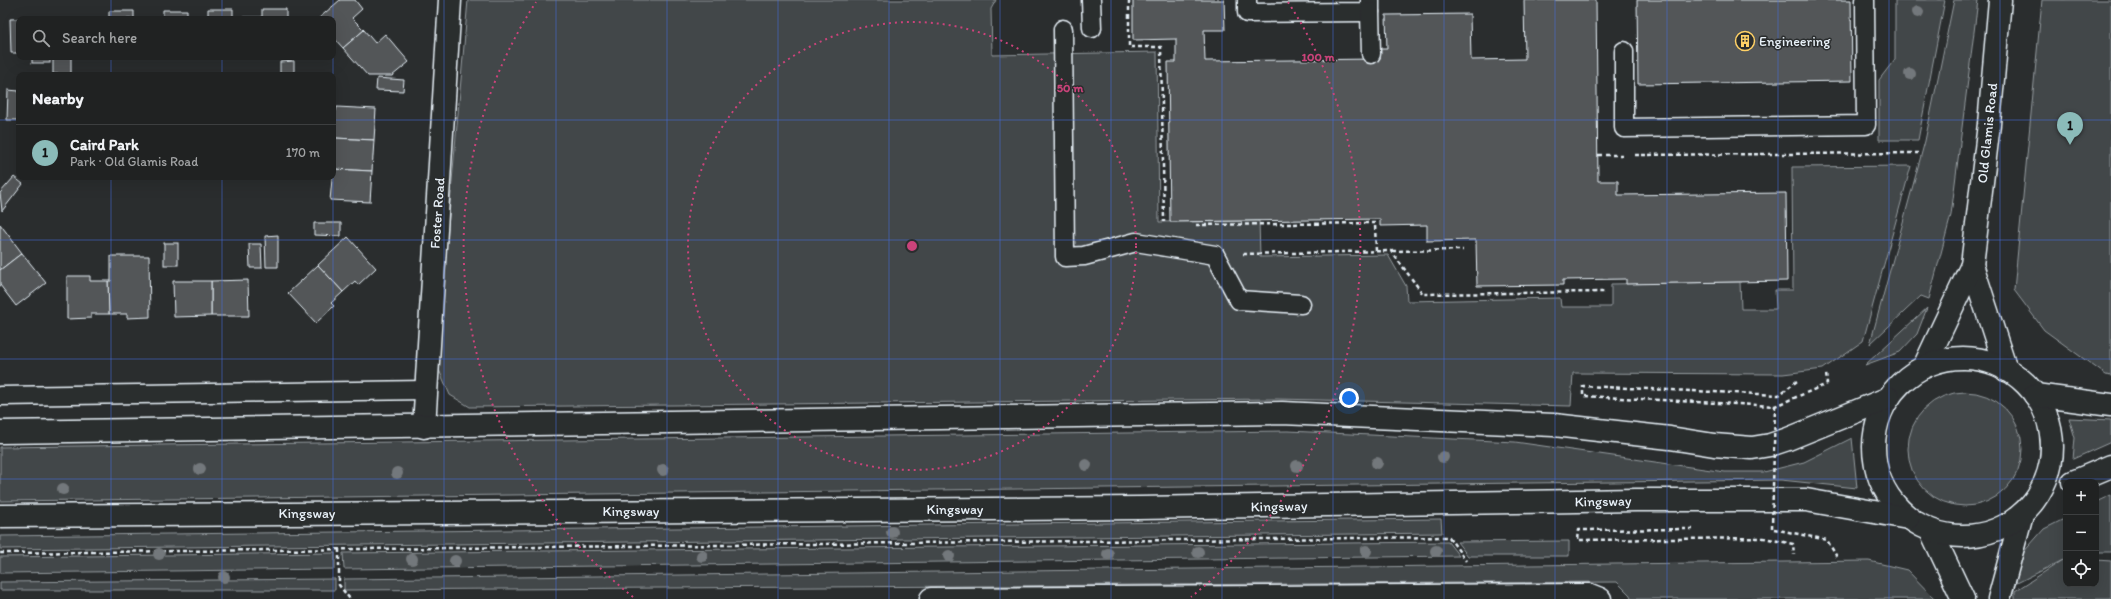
<!DOCTYPE html>
<html lang="en">
<head>
<meta charset="utf-8">
<style>
	:root { --surface:#202222; --page:#2d2f2f; --text:#f1f3f6; --muted:#a2a4a5; --line:#3d3f40; --accent:#8bbbb9 }
	body { margin:0; font-family:Itim,sans-serif; background:var(--page); color:var(--text) }
	.controls { position:absolute; right:12px; bottom:12px; display:grid; overflow:hidden; border-radius:8px; box-shadow:0 4px 16px #0002 }
	.controls button { width:36px; height:36px; display:grid; place-items:center; padding:0; border:0; border-bottom:1px solid var(--line); background:var(--surface); color:var(--text); font:20px sans-serif }
	.you { position:absolute; left:1349px; top:398px; width:14px; height:14px; margin:-10px; border:3px solid #fff; border-radius:50%; background:#1a73e8; box-shadow:0 0 0 6px #1a73e833 }
	.badge { display:grid; place-items:center; width:26px; height:26px; border-radius:50%; background:var(--accent); color:#111; font-size:13px; font-weight:700 }
	.pin { position:absolute; translate:-50% -33px; filter:drop-shadow(0 1px 2px #0008) }
	.pin::after { content:''; position:absolute; top:21px; width:14px; height:12px; background:inherit; clip-path:polygon(0 0,100% 0,50% 100%) }
	.list { margin:0; padding:0; list-style:none }
	h2 { display:flex; justify-content:space-between; align-items:center; height:52px; margin:0; padding:0 16px; font-size:17px }
	h2 small { font-size:13px; font-weight:400; color:var(--muted) }
	.list li { display:grid; grid-template-columns:26px 1fr auto; gap:12px; align-items:center; box-sizing:border-box; height:56px; padding:0 16px; border-top:1px solid var(--line) }
	.list b { display:block; font-size:15px; white-space:nowrap }
	.list p { margin:0; font-size:13px; white-space:nowrap; color:var(--muted) }
	.list em { font-size:13px; font-style:normal; color:var(--muted) }
	.icon { flex:none; width:22px; height:22px; fill:none; stroke:currentColor; stroke-width:2; stroke-linecap:round; stroke-linejoin:round }
	.map { position:relative; flex:none; width:2111px; height:599px; overflow:hidden }
	.search { position:absolute; background:var(--surface); box-shadow:0 4px 16px #0002; left:16px; top:16px; width:320px; height:44px; display:flex; align-items:center; gap:10px; box-sizing:border-box; padding:0 14px; border-radius:8px; color:var(--muted); font-size:15px }
	.panel { position:absolute; background:var(--surface); box-shadow:0 4px 16px #0002; left:16px; top:72px; width:320px; height:108px; border-radius:8px }
	.map>svg:first-child { display:block }
	.green { fill:#424648; stroke:#959ca0 }
	.building { fill:#535759; stroke:#e8f1f8 }
	.lines { fill:none; stroke-linecap:round; stroke-linejoin:round }
	.lane-casing { stroke:#e8f1f8; stroke-width:21 }
	.street-casing { stroke:#e8f1f8; stroke-width:25 }
	.secondary-casing { stroke:#e8f1f8; stroke-width:25 }
	.highway-casing { stroke:#e8f1f8; stroke-width:25 }
	.path { stroke:#e8f1f8; stroke-width:2.5; stroke-dasharray:4 3; stroke-linecap:butt }
	.lane { stroke:#2a2d2e; stroke-width:18 }
	.street { stroke:#2a2d2e; stroke-width:22 }
	.secondary { stroke:#2a2d2e; stroke-width:22 }
	.highway { stroke:#2a2d2e; stroke-width:22 }
	.path-bridge { stroke:#e8f1f8; stroke-width:2.5; stroke-dasharray:4 3; stroke-linecap:butt }
	.tree { fill:#73787b }
	.grid { fill:none; stroke:#466fde; stroke-width:1; stroke-opacity:0.55 }
	.ring { fill:none; stroke:#ca437a; stroke-width:2; stroke-dasharray:2 4 }
	.labels { text-anchor:middle; stroke-width:3; stroke-linejoin:round; paint-order:stroke }
	.poi-label { font-size:14px; fill:#e8f1f8; stroke:#2a2d2e; text-anchor:start }
	.street-label { font-size:14px; fill:#e8f1f8; stroke:#2a2d2e }
	.centre { fill:#ca437a; stroke:#2a2d2e; stroke-width:2 }
	.ring-label { font-size:12px; text-anchor:middle; font-weight:bold; fill:#ca437a; stroke:#2a2d2e; stroke-width:3; stroke-linejoin:round; paint-order:stroke }
</style>
</head>
<body>
<div class="map">
<svg width="2111" height="599" viewBox="0 0 2111 599">
	<rect width="100%" height="100%" fill="#2a2d2e"/>
	<filter id="ink" filterUnits="userSpaceOnUse"><feTurbulence type="fractalNoise" baseFrequency=".025" numOctaves="2"/><feDisplacementMap in="SourceGraphic" scale="8" xChannelSelector="R" yChannelSelector="G"/><feConvolveMatrix kernelMatrix="1 2 1 2 8 2 1 2 1" color-interpolation-filters="sRGB"/></filter>
	<g filter="url(#ink)">
		<g class="green">
			<path d="M468,0H996L991,9L992,55L1157,52L1159,222L1259,221L1260,257L1388,255L1406,286L1407,301L1560,298L1561,307H1611V284L1740,282L1741,309H1776L1775,290H1793L1792,167L1911,166L1863,341L1823,369L1783,374L1573,373L1571,406L1277,399L470,407L450,395L436,363Z"/>
			<path d="M1895,0H1945L1918,140H1879V80L1895,59Z"/>
			<path d="M1954,0H1978L1951,215L1929,299L1921,296L1870,344L1925,141Z"/>
			<path d="M2042,0H2111V376L2106,375L2044,330L2014,290Z"/>
			<path d="M1927,308L1917,334L1900,352L1865,365Z"/>
			<circle cx="1965" cy="449" r="57"/>
			<path d="M2069,418L2111,420V442L2073,459L2075,438Z"/>
			<path d="M1288,431L1515,442L1725,472H1764L1804,462L1852,438L1857,488L1781,480L0,501V447Z"/>
			<path d="M2111,495V552H2096V502Z"/>
			<path d="M2066,518V558L2063,559L2066,560V584H2096V560L2111,561V599H2015V591L2063,560L2013,585L2022,554L2044,529Z"/>
			<path d="M1441,519L1442,533L0,549V536Z"/>
			<path d="M1569,541V556H1468L1457,542Z"/>
			<path d="M1448,542L1459,556L344,569L343,553Z"/>
			<path d="M335,553V569L0,573V557Z"/>
			<path d="M1869,561L1907,570L1935,599H1631L1630,595L1617,582L344,590V579Z"/>
			<path d="M335,579V590H0V582Z"/>
		</g>
		<g class="building">
			<path d="M340,0H355L362,9L352,18L364,30L343,48L333,37V19H318Z"/>
			<path d="M1133,0H1224L1225,30H1204L1205,61L1377,59V49H1387L1386,15L1470,14L1471,60L1525,59L1524,0H1596L1598,181H1618V195L1786,193L1787,281L1626,284V279L1563,280V285L1477,286L1476,240L1427,241V225L1380,226V219L1170,222L1168,62H1176V39L1133,40Z"/>
			<path d="M1637,0H1851L1852,81L1638,84Z"/>
			<path d="M208,9H233V17H247V19H208Z"/>
			<path d="M262,9H286V19H247V17H262Z"/>
			<path d="M163,10H187V19H148H163Z"/>
			<path d="M109,11H134V19H148H109Z"/>
			<path d="M35,18L19,19V53H11L10,19Z"/>
			<path d="M364,30L375,43L385,34L409,62L392,76H368L343,48Z"/>
			<rect x="32" y="57" width="18" height="6"/>
			<rect x="53" y="57" width="18" height="17"/>
			<path d="M294,61V75H280V62Z"/>
			<path d="M377,78L404,80L403,91L376,90Z"/>
			<path d="M8,90L19,91V120H7Z"/>
			<path d="M337,107L376,109L374,140L335,138V125L333,124V111H336Z"/>
			<path d="M335,138L374,140L372,171L333,169Z"/>
			<path d="M333,169L372,171L370,202L330,200Z"/>
			<path d="M14,177L23,184L2,211L0,193Z"/>
			<path d="M314,223H341V236L314,235Z"/>
			<path d="M0,224L22,253L0,270Z"/>
			<path d="M278,235V267H266L265,236Z"/>
			<path d="M348,237L376,268L358,285L355,281L343,292L318,265Z"/>
			<rect x="164" y="243" width="14" height="22"/>
			<path d="M249,244H261L262,268H250Z"/>
			<path d="M22,253L46,283L16,306L0,285V270Z"/>
			<path d="M111,256H149L150,317L127,318V314H109L108,281H111Z"/>
			<path d="M318,265L343,292L331,303L334,306L316,323L288,293Z"/>
			<path d="M67,276H90V281H108L109,314H91V318L67,319Z"/>
			<path d="M248,280L249,316H211V281Z"/>
			<path d="M173,281H211V316L174,317Z"/>
		</g>
		<g class="lines">
			<defs>
				<g id="lane">
					<path d="M1091,0L1092,28"/>
					<path d="M1247,0V13L1370,12V0"/>
					<path d="M1370,12L1371,54"/>
					<path d="M1063,29L1065,257L1084,256L1136,242L1215,255L1239,300L1301,304"/>
					<path d="M1624,51V128L1866,125L1865,0"/>
					<path d="M0,396L426,390"/>
				</g>
				<g id="street">
					<path d="M424,427L450,0"/>
					<path d="M931,599L1590,595L1600,599"/>
				</g>
				<g id="secondary">
					<path d="M1972,265L2006,370"/>
					<path d="M1924,367L1972,265L1989,124L2000,0"/>
					<path d="M1931,531L1963,599"/>
					<path d="M1999,599L2022,514"/>
				</g>
				<g id="highway">
					<circle cx="1963" cy="447" r="89"/>
					<path d="M2035,395L2111,405"/>
					<path d="M0,432L1282,413L1554,425L1670,438L1714,445L1752,448L1770,445L1788,439L1889,398"/>
					<path d="M2073,482L2111,466"/>
					<path d="M0,516L1139,508L1636,500H1806L1908,518"/>
				</g>
			</defs>
			<use href="#lane" class="lane-casing"/>
			<use href="#street" class="street-casing"/>
			<use href="#secondary" class="secondary-casing"/>
			<use href="#highway" class="highway-casing"/>
			<g class="path">
				<path d="M1129,0V47H1161L1164,222"/>
				<path d="M1598,155H1626"/>
				<path d="M1635,155L1918,153"/>
				<path d="M1196,225L1375,223L1376,252"/>
				<path d="M1392,251L1463,250"/>
				<path d="M1243,254L1391,251L1423,294L1605,292"/>
				<path d="M1797,381L1779,395L1583,386V396L1775,406L1827,384L1826,373"/>
				<path d="M1693,529L1579,530L1578,540L1764,538L1793,544L1794,555"/>
				<path d="M1774,529L1827,540L1837,557"/>
				<path d="M339,549V585L350,599"/>
				<path d="M0,553L1449,537L1466,561"/>
			</g>
			<use href="#lane" class="lane"/>
			<use href="#street" class="street"/>
			<use href="#secondary" class="secondary"/>
			<use href="#highway" class="highway"/>
			<path class="path-bridge" d="M1772,528L1775,406"/>
		</g>
		<g class="tree">
			<circle cx="1918" cy="12" r="6"/>
			<circle cx="1910" cy="74" r="6"/>
			<circle cx="1443" cy="457" r="6"/>
			<circle cx="1377" cy="463" r="6"/>
			<circle cx="1086" cy="465" r="6"/>
			<circle cx="1297" cy="466" r="6"/>
			<circle cx="200" cy="469" r="6"/>
			<circle cx="663" cy="470" r="6"/>
			<circle cx="397" cy="473" r="6"/>
			<circle cx="63" cy="489" r="6"/>
			<circle cx="892" cy="532" r="6"/>
			<circle cx="1366" cy="551" r="6"/>
			<circle cx="1436" cy="551" r="6"/>
			<circle cx="1198" cy="552" r="6"/>
			<circle cx="159" cy="554" r="6"/>
			<circle cx="1108" cy="554" r="6"/>
			<circle cx="702" cy="556" r="6"/>
			<circle cx="949" cy="556" r="6"/>
			<circle cx="412" cy="559" r="6"/>
			<circle cx="455" cy="561" r="6"/>
			<circle cx="224" cy="577" r="6"/>
		</g>
	</g>
	<path class="grid" d="M111,0V19M222,0V19M333,0V599M444,0V599M556,0V599M667,0V599M778,0V599M889,0V599M1000,0V599M1111,0V599M1222,0V599M1333,0V599M1444,0V599M1555,0V599M1667,0V599M1778,0V599M1889,0V599M2000,0V599M111,57V75M222,57V75M0,120H19M333,120H2111M111,177V599M222,177V599M0,240H2111M0,359H2111M0,479H2111"/>
	<g class="ring">
		<circle cx="912" cy="246" r="224"/>
		<path d="M633 597A448 448 0 0 1 536 2M1288 2A448 448 0 0 1 1191 597"/>
	</g>
	<defs>
		<symbol id="building-ring" viewBox="-11 -11 22 22"><circle r="9.5" fill="#2a2d2e" stroke="#ffd166" stroke-width="1.5"/><path d="M-4-6H4V6H1V3H-1V6H-4ZM-2.5-4.3h1.7v1.8h-1.7ZM.8-4.3h1.7v1.8H.8ZM-2.5-1h1.7V.8h-1.7ZM.8-1h1.7V.8H.8Z" fill="#ffd166"/></symbol>
	</defs>
	<g fill-rule="evenodd">
		<use href="#building-ring" x="1734" y="30" width="22" height="22"/>
	</g>
	<g class="labels">
		<g class="poi-label">
			<text x="1759" y="46">Engineering</text>
		</g>
		<g class="street-label">
			<text transform="translate(1987 133) rotate(-84)" y="5">Old Glamis Road</text>
			<text transform="translate(437 213) rotate(-86)" y="5">Foster Road</text>
			<text transform="translate(1603 501) rotate(-1)" y="5">Kingsway</text>
			<text transform="translate(1279 506) rotate(-1)" y="5">Kingsway</text>
			<text x="955" y="514">Kingsway</text>
			<text x="631" y="516">Kingsway</text>
			<text x="307" y="518">Kingsway</text>
		</g>
	</g>
	<circle cx="912" cy="246" r="6" class="centre"/>
	<g class="ring-label">
		<text x="1318" y="61">100 m</text>
		<text x="1070" y="92">50 m</text>
	</g>
</svg>
<div class="controls">
<button>+</button>
<button>−</button>
<button><svg class="icon" aria-label="locate" viewBox="0 0 24 24"><circle cx="12" cy="12" r="6"/><path d="M12 2v4M12 18v4M2 12h4M18 12h4"/></svg></button>
</div>
<div class="you"></div>
<div class="pin badge" style="left:2070px;top:145px">1</div>
<div class="search"><svg class="icon" aria-label="search" viewBox="0 0 24 24"><circle cx="10" cy="10" r="6"/><path d="M15 15l6 6"/></svg>Search here</div>
<section class="panel">
<h2>Nearby<small></small></h2>
<ul class="list">
<li><span class="badge">1</span><div><b>Caird Park</b><p>Park · Old Glamis Road</p></div><em>170 m</em></li>
</ul>
</section>
</div>
</body>
</html>
